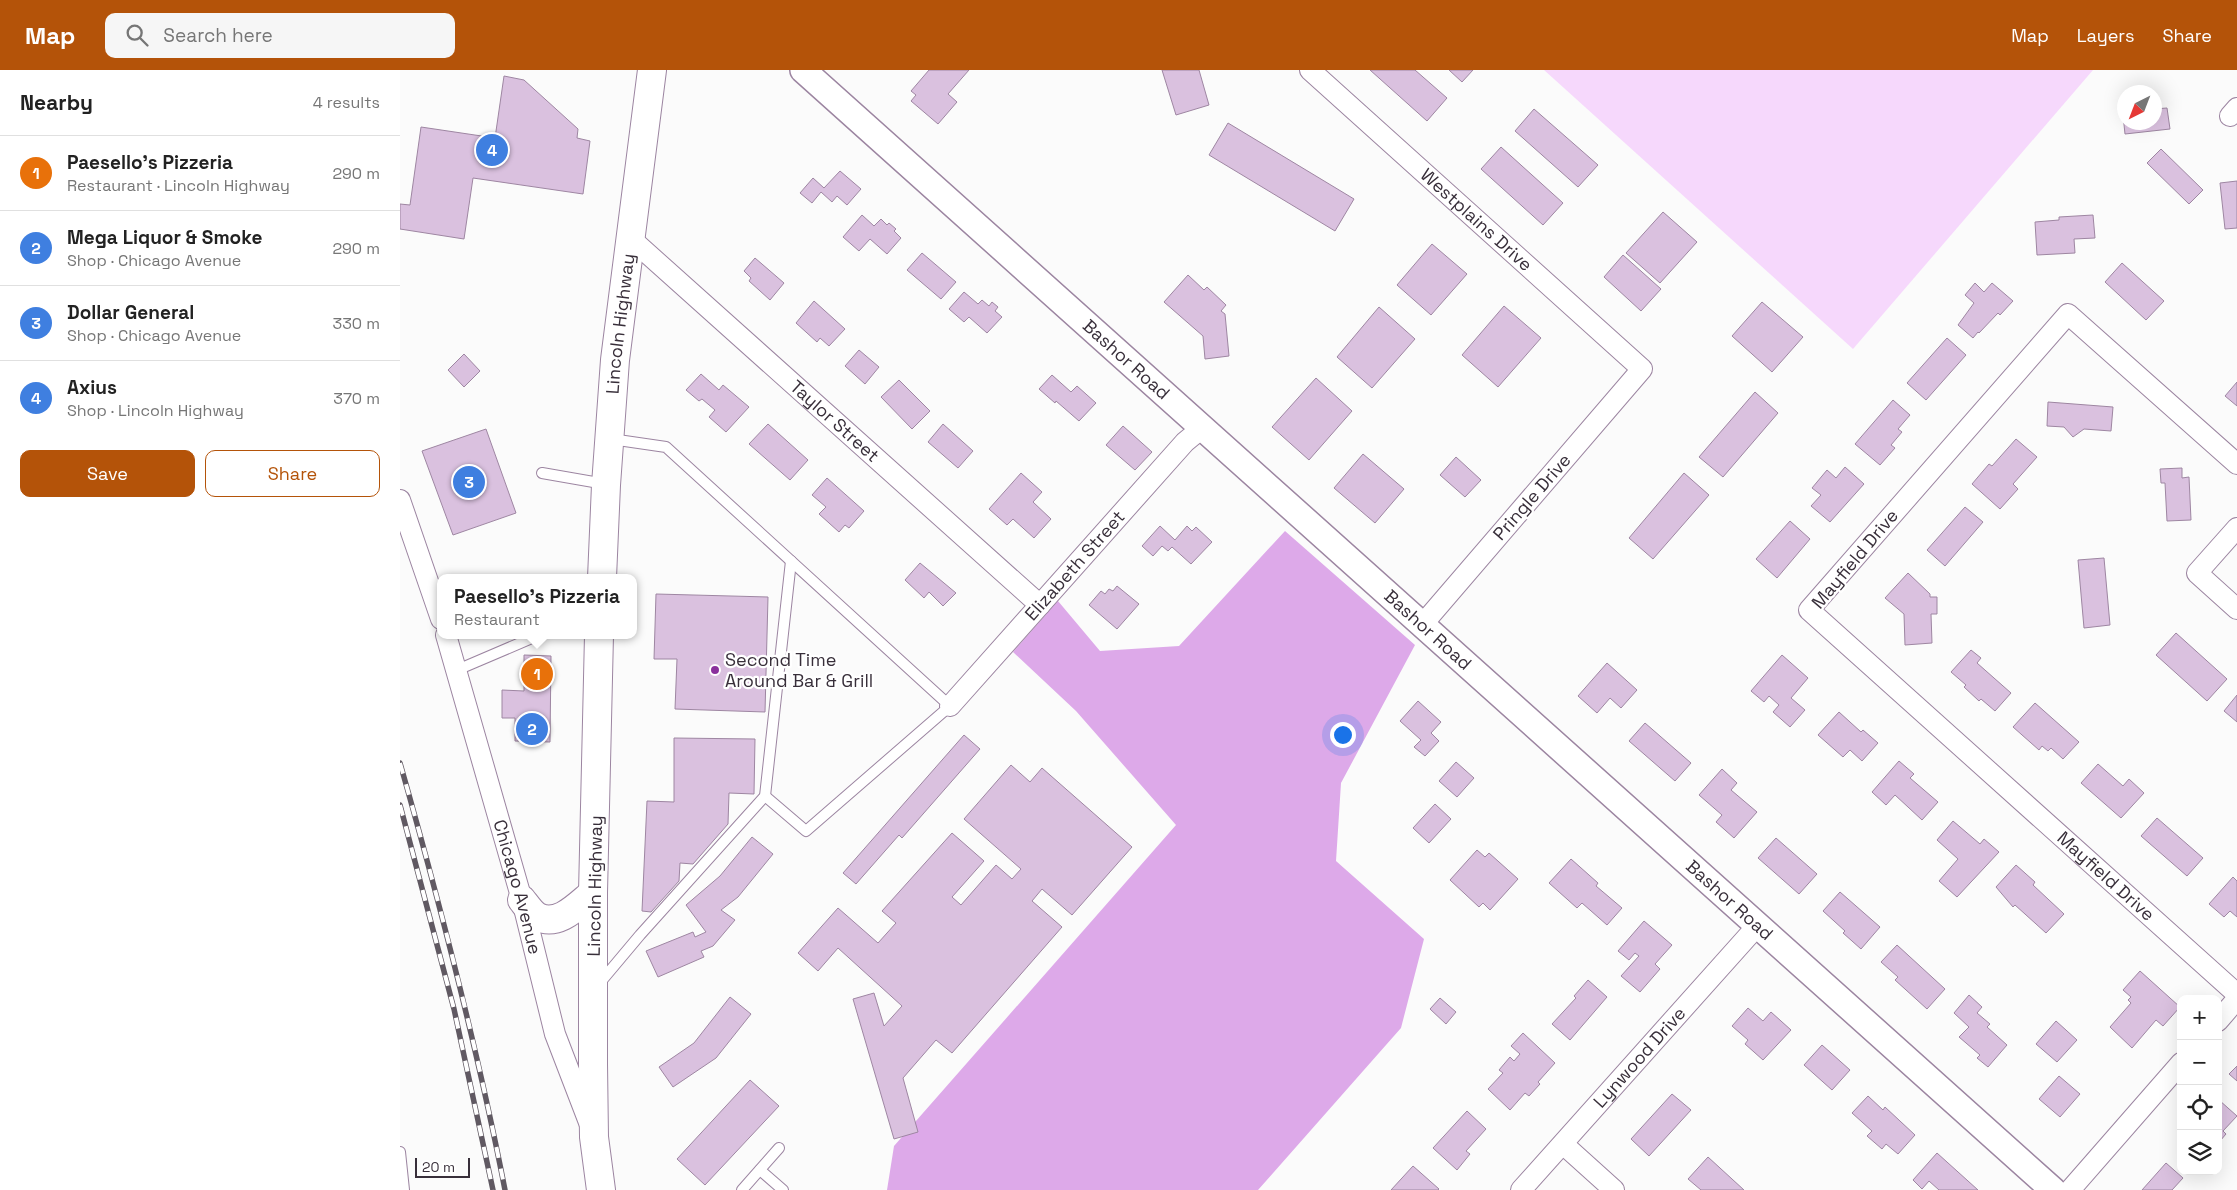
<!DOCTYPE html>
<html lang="en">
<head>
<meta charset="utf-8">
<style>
	:root { --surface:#fff; --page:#f6f6f6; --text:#222; --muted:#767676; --line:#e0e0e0; --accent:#b45309 }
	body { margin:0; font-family:"Space Grotesk",sans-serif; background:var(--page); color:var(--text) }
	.controls { position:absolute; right:15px; bottom:15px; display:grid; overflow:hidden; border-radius:10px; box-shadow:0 5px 20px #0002 }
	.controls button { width:45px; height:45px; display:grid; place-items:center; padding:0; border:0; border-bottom:1px solid var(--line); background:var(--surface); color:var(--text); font:25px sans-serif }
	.compass { position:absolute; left:1717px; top:15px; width:45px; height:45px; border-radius:50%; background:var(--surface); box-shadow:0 5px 20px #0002; rotate:222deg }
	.scale { position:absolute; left:15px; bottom:12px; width:55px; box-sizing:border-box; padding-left:5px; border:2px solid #382f3a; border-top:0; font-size:14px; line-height:18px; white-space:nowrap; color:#382f3a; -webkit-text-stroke:4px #fff; paint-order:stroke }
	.you { position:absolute; left:942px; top:664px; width:18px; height:18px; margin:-12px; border:4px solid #fff; border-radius:50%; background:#1a73e8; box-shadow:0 0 0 8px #1a73e833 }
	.badge { display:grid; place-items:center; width:32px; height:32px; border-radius:50%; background:var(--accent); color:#fff; font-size:16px; font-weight:700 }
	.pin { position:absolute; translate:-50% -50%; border:2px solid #fff; box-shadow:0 1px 5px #0006 }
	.popup { position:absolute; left:37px; top:504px; width:200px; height:65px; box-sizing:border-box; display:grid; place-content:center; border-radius:10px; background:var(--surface); filter:drop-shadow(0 1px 4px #0005); font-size:16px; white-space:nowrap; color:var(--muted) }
	.popup b { font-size:19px; color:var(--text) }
	.popup::after { content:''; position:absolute; left:50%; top:100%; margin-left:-10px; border:10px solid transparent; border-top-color:var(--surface) }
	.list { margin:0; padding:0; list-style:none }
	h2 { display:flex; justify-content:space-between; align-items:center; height:65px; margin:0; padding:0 20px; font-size:21px }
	h2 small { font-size:16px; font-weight:400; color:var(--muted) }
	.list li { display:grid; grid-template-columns:32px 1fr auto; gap:15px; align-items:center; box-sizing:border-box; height:75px; padding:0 20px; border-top:1px solid var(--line) }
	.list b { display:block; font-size:19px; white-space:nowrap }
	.list p { margin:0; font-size:16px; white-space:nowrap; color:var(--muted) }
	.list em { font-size:16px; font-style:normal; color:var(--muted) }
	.actions { display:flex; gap:10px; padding:15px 20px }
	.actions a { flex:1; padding:11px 0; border:1px solid var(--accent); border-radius:10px; text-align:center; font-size:18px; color:var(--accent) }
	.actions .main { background:var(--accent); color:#fff }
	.icon { flex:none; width:28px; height:28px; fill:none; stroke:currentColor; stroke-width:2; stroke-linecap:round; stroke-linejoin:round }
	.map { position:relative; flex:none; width:1837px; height:1120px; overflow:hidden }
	header { display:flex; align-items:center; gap:30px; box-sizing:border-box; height:70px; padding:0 25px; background:var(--accent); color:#fff }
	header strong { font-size:24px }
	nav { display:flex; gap:28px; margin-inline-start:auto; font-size:18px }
	.search { width:350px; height:45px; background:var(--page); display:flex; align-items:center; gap:12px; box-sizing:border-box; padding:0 18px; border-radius:10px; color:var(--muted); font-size:19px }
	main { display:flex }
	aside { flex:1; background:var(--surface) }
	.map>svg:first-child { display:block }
	.green { fill:#f6d8fc }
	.forest { fill:#dda9e9 }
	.building { fill:#dac1df; stroke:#9e86a2 }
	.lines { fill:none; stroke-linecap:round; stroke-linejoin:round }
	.service-casing { stroke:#9c85a1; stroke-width:12 }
	.minor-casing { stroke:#9c85a1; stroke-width:22 }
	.tertiary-casing { stroke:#9c85a1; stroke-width:28 }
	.trunk-casing { stroke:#9c85a1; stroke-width:30 }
	.service { stroke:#fff; stroke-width:10 }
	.minor { stroke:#fff; stroke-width:20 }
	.tertiary { stroke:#fff; stroke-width:25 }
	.trunk { stroke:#fff; stroke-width:28 }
	.rail-casing { stroke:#605962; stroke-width:5.5 }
	.rail { stroke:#fff; stroke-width:4; stroke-dasharray:11; stroke-linecap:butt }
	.poi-dot { fill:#8a309c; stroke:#fff; stroke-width:2 }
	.labels { text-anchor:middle; stroke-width:4.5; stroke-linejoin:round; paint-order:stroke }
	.street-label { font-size:18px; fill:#382f3a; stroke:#fff }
	.poi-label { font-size:18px; fill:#382f3a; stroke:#fff; text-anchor:start }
</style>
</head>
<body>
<header>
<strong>Map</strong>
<div class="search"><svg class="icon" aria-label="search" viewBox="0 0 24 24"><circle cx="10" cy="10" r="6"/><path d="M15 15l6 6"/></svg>Search here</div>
<nav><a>Map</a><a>Layers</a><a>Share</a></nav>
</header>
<main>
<aside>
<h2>Nearby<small>4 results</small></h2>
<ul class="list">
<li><span class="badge" style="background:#e8710a">1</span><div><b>Paesello's Pizzeria</b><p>Restaurant · Lincoln Highway</p></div><em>290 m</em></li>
<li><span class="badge" style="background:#3f7fe0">2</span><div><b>Mega Liquor &amp; Smoke</b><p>Shop · Chicago Avenue</p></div><em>290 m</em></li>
<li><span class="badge" style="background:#3f7fe0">3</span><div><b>Dollar General</b><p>Shop · Chicago Avenue</p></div><em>330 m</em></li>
<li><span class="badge" style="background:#3f7fe0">4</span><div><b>Axius</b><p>Shop · Lincoln Highway</p></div><em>370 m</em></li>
</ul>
<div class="actions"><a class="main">Save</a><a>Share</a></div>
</aside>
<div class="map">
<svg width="1837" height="1120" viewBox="0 0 1837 1120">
	<rect width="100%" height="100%" fill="#fbfbfb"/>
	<path class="green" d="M1144,0H1693L1453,279Z"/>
	<path class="forest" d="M885,461L1015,575L941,713L936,791L1024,869L1001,958L858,1120H487L494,1076L776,755L676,641L613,582L658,531L700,581L779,576Z"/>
	<g class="building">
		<path d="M529,0H569L548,24L557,32L538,54L511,31L516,25L511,21Z"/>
		<path d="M762,0H799L809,35L776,45Z"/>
		<path d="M970,0H1015L1047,28L1027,51Z"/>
		<path d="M1049,0H1073L1062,12Z"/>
		<path d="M104,6L124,10L178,59L177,68L190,71L183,124L73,108L64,169L0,159V134L10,135L21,57L95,68Z"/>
		<path d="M1721,26H1724V52H1754V39L1767,38L1770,59L1725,64Z"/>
		<path d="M1134,39L1198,95L1178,117L1115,61Z"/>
		<path d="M828,53L954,129L935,161L809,85Z"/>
		<path d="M1101,77L1163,133L1143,155L1081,99Z"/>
		<path d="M1761,79L1803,120L1789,134L1747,93Z"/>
		<path d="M440,101L461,119L447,135L437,126L432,132L421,122L412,133L400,123L413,108L424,118Z"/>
		<path d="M1837,111V158L1825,159L1820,113Z"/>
		<path d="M1263,142L1297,172L1260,213L1226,183Z"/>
		<path d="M462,145L474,156L481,149L487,155L489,153L496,159L494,161L501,168L487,184L470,169L459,181L443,167Z"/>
		<path d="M1693,145L1695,168L1674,169L1675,183L1637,185L1635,152L1659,150V147Z"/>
		<path d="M1032,174L1067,204L1031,245L997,215Z"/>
		<path d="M522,183L556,212L541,229L507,200Z"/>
		<path d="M1223,185L1261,219L1241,241L1204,207Z"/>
		<path d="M355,188L384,213L370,230L349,211L351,208L344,201Z"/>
		<path d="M1722,193L1764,231L1746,250L1705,212Z"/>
		<path d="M788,205L804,220L807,217L826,235L821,241L825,244L829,286L805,289L803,266L764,232Z"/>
		<path d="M1575,213L1584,222L1592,213L1613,231L1600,245L1598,243L1579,263L1578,262L1573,268L1558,255L1574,233L1565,225Z"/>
		<path d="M564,222L578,234L582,230L589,236L592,232L598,237L595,241L602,247L587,263L569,247L564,252L549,239Z"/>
		<path d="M414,231L445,259L429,276L420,268L417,272L396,253Z"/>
		<path d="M1362,232L1403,267L1372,302L1332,266Z"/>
		<path d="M1104,236L1141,268L1098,317L1062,285Z"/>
		<path d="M979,237L1015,269L972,318L937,287Z"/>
		<path d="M1547,268L1566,285L1526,330L1507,313Z"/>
		<path d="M459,280L479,297L465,314L445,296Z"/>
		<path d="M64,284L80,301L64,317L48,300Z"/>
		<path d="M301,304L319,320L323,315L349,337L326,362L309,347L315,340L302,329L299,331L286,320Z"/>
		<path d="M652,305L671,322L677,316L696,333L679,351L656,331L655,333L639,319Z"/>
		<path d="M916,308L952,341L909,390L872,357Z"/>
		<path d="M499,310L530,341L512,359L481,327Z"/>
		<path d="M1837,312V336L1825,326Z"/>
		<path d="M1355,322L1378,343L1323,407L1299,387Z"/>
		<path d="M1493,330L1510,345L1498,359L1502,362L1491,375L1495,378L1480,395L1455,374Z"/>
		<path d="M1648,332L1713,337L1711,361L1684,359L1673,367L1664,357L1647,356Z"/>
		<path d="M368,354L408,390L390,410L349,374Z"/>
		<path d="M543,354L573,381L558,398L528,372Z"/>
		<path d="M723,356L752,382L735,400L706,375Z"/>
		<path d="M86,359L116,443L53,465L22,381Z"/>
		<path d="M1616,369L1637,387L1613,414L1618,419L1600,439L1572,414L1589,394L1592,396Z"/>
		<path d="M963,384L1004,419L975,453L934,418Z"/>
		<path d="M1056,387L1081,410L1065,427L1040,405Z"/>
		<path d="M1445,397L1464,414L1430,452L1411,436L1421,425L1412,418L1427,400L1436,408Z"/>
		<path d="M1782,398V408L1789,407L1791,450L1767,451L1765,413H1761L1760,399Z"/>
		<path d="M621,403L642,422L633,432L651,449L634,468L613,449L607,455L589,439Z"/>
		<path d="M1284,403L1309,425L1253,489L1229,468Z"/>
		<path d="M427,408L464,441L449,458L445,455L439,462L419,444L426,437L412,425Z"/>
		<path d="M1565,437L1583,452L1545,496L1527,480Z"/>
		<path d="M1390,451L1410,469L1377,508L1356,489Z"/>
		<path d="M760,456L775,470L787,456L792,461L796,457L812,472L791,494L772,477L768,481L762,476L753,486L742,476Z"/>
		<path d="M1704,488L1710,555L1684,558L1678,490Z"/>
		<path d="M520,493L556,523L543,536L529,522L524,528L505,510Z"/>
		<path d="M1508,503L1530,524V527H1537V544H1531L1532,573L1505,575L1504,544L1485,528Z"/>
		<path d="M717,516L739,534L717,559L689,535L701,521L705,524L709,519L713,521Z"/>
		<path d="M256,524L368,527L365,642L275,639L277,589H254Z"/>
		<path d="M1776,563L1827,609L1807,631L1756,585Z"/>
		<path d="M1571,580L1581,588L1577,593L1611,623L1595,641L1581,629L1579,631L1564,617L1566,615L1551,602Z"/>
		<path d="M124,585L151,586L150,672L115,671V648H102V620L124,621Z"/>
		<path d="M1382,585L1408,608L1391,628L1405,640L1390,657L1373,642L1379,635L1369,626L1364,632L1351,621Z"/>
		<path d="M1207,593L1237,620L1221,638L1210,628L1197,643L1178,626Z"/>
		<path d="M1837,625V652L1824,641Z"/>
		<path d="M1018,631L1041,652L1031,663L1039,671L1025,686L1014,677L1021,670L1000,651Z"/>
		<path d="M1635,633L1679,672L1663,689L1651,678L1648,681L1642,676L1639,680L1613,657Z"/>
		<path d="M1439,642L1461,662L1463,660L1478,673L1462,691L1450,680L1443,687L1418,665Z"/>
		<path d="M1245,653L1291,693L1275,711L1229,671Z"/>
		<path d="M564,665L580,679L502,768L499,765L456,814L443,803Z"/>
		<path d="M274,668L355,669L354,724L329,723L328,754L293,794L280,793L279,811L251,842L242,841L247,731L274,732Z"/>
		<path d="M1499,691L1514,704L1510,708L1538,732L1522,750L1495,725L1486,735L1472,722Z"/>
		<path d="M1056,692L1074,708L1057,727L1039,711Z"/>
		<path d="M1698,694L1723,716L1729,709L1744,723L1721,748L1681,713Z"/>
		<path d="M611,695L630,712L642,698L732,777L672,845L642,819L632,831L662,857L552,983L536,970L503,1008L518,1062L494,1069L453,929L474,923L484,956L502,936L438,878L418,901L398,883L438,838L478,873L496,853L482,841L552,763L584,791L552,827L561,835L596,795L612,809L621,799L564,749Z"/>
		<path d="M1322,699L1337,713L1331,720L1357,742L1334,768L1316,752L1322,745L1299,725Z"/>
		<path d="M1035,734L1051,749L1029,773L1013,758Z"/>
		<path d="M1757,748L1803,788L1787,806L1741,766Z"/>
		<path d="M1553,751L1580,774L1584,769L1599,782L1557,827L1539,811L1558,789L1537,770Z"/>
		<path d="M352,767L373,784L338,827L321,840L335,850L313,876L301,881L304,887L258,907L246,881L293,862L295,867L306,862L286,835L320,806Z"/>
		<path d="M1376,768L1417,804L1399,824L1358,788Z"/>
		<path d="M1077,780L1085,787L1089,783L1118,809L1090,840L1083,833L1079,837L1050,810Z"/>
		<path d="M1171,789L1198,813L1196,816L1222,838L1207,855L1182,833L1177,838L1149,813Z"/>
		<path d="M1616,795L1635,812L1633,815L1664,844L1646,863L1615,835L1613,837L1596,817Z"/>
		<path d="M1833,807L1837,811V847L1830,841L1824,847L1809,834Z"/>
		<path d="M1440,822L1480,857L1461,879L1443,863L1445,861L1423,841Z"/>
		<path d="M1244,851L1272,875L1255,894L1260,899L1240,922L1221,906L1239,886L1235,883L1229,890L1218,881Z"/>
		<path d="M1497,875L1545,919L1527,939L1495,910L1498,907L1481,892Z"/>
		<path d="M1740,901L1780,937L1763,956L1756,950L1732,978L1710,957L1731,933L1728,930L1731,927L1723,920Z"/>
		<path d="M1188,910L1207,927L1170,970L1152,954L1176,928L1174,926Z"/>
		<path d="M1569,925L1582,937L1577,943L1590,954L1587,957L1607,975L1588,997L1577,988L1580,985L1559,967L1569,957L1554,943Z"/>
		<path d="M330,927L351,944L316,988L273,1017L259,997L294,973Z"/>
		<path d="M1040,928L1056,942L1046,954L1030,939Z"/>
		<path d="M1348,938L1363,951L1371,942L1391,960L1363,990L1345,974L1348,970L1332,956Z"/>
		<path d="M1656,951L1677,970L1657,992L1636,974Z"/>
		<path d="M1123,963L1155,993L1138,1012L1140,1014L1129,1026L1125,1023L1110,1040L1088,1019L1103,1003L1099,1000L1110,987L1114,991L1120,984L1111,976Z"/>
		<path d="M1422,975L1450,1000L1432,1020L1404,995Z"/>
		<path d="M1837,996V1011L1829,1004Z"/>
		<path d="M1659,1006L1680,1024L1660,1047L1639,1029Z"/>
		<path d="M350,1010L379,1036L305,1115L277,1089Z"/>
		<path d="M1272,1024L1291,1040L1249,1086L1231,1069Z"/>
		<path d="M1468,1026L1483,1040L1485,1037L1515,1065L1498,1084L1486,1074L1482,1079L1467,1066L1472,1061L1452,1043Z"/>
		<path d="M1819,1030L1837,1046L1823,1061L1826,1064L1820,1071L1818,1069Z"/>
		<path d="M1067,1041L1086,1059L1066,1081L1070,1084L1057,1100L1033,1078Z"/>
		<path d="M1537,1083L1578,1120H1539L1529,1111L1522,1119L1513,1110Z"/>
		<path d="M1308,1087L1344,1120H1301L1288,1109Z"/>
		<path d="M1766,1093L1783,1108L1772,1120H1742Z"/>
		<path d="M1013,1096L1039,1119L1038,1120H991Z"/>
	</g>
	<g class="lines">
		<defs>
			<g id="service">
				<path d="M211,369L266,377L550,636L406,761L365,726"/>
				<path d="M142,403L205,414"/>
				<path d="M57,600L139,565"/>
				<path d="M198,915L240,865L365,726L391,491"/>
				<path d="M0,1082L4,1120"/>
				<path d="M360,1100L383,1120"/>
				<path d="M342,1120L379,1078"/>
			</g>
			<g id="minor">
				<path id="s1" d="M910,0L1242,299L1022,555"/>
				<path d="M1830,46L1837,38"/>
				<path id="s2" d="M229,167L640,535"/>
				<path id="s3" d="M1837,394L1668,244L1409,540L1837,924"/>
				<path d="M0,430L41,549"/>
				<path d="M1837,458L1797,503L1837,539"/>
				<path id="s4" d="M46,565L122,830L155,964L190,1055"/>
				<path id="s5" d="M550,636L785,372L802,358"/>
				<path d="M1818,951L1837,929"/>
				<path d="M1163,1074L1214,1120"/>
				<path id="s6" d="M1121,1120L1358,855"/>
				<path d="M1670,1120L1781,993"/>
			</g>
			<g id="tertiary">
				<path id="s7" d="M403,0L1653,1120"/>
			</g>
			<g id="trunk">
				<path id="s8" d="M202,508L206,415L215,290L252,0"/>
				<path d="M199,565L193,823V994L194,1067L201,1120"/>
				<path d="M122,830C126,835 132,844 138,847C159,857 178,835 193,823"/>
			</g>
		</defs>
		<use href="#service" class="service-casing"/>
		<use href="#minor" class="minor-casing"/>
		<use href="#tertiary" class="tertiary-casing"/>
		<use href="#trunk" class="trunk-casing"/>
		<use href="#service" class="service"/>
		<use href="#minor" class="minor"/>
		<use href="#tertiary" class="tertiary"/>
		<use href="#trunk" class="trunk"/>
		<defs>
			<g id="rail">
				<path d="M0,693C40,834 77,976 105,1120"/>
				<path d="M0,735L54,939L93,1120"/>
			</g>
		</defs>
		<use href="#rail" class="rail-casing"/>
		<use href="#rail" class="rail"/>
	</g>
	<circle class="poi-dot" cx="315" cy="600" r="5"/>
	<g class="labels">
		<g class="street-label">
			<text dy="6" stroke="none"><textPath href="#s1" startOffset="224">Westplains Drive</textPath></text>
			<text dy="6" stroke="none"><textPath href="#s8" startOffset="255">Lincoln Highway</textPath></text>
			<text dy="6" stroke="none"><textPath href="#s7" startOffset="434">Bashor Road</textPath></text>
			<text dy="6" stroke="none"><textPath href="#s2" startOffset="276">Taylor Street</textPath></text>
			<text transform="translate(1132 427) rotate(-49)" y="6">Pringle Drive</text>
			<text transform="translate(1455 489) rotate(-50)" y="6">Mayfield Drive</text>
			<text dy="6" stroke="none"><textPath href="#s5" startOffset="188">Elizabeth Street</textPath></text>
			<text dy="6" stroke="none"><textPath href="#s7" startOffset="839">Bashor Road</textPath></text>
			<text dy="6" stroke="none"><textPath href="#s3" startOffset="1018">Mayfield Drive</textPath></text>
			<text transform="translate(195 816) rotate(-89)" y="6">Lincoln Highway</text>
			<text dy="6" stroke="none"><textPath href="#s4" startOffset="262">Chicago Avenue</textPath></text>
			<text dy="6" stroke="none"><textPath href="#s7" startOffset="1244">Bashor Road</textPath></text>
			<text dy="6" stroke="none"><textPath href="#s6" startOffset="178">Lynwood Drive</textPath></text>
		</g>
		<g class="poi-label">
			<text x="325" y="596">Second Time<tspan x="325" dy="21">Around Bar &amp; Grill</tspan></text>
		</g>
	</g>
</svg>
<div class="controls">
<button>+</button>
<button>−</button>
<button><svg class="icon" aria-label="locate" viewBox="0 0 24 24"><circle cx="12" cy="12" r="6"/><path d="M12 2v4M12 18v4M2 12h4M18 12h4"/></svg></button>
<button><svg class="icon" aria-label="layers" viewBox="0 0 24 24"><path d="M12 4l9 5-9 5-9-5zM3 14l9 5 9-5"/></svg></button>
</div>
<svg class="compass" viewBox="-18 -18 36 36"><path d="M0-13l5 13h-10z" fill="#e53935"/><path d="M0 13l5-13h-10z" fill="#767676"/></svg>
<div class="scale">20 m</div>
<div class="you"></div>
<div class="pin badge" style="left:137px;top:604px;background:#e8710a">1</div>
<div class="popup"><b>Paesello's Pizzeria</b>Restaurant</div>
<div class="pin badge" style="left:132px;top:659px;background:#3f7fe0">2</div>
<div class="pin badge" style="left:69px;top:412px;background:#3f7fe0">3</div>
<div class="pin badge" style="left:92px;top:80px;background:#3f7fe0">4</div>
</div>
</main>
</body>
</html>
